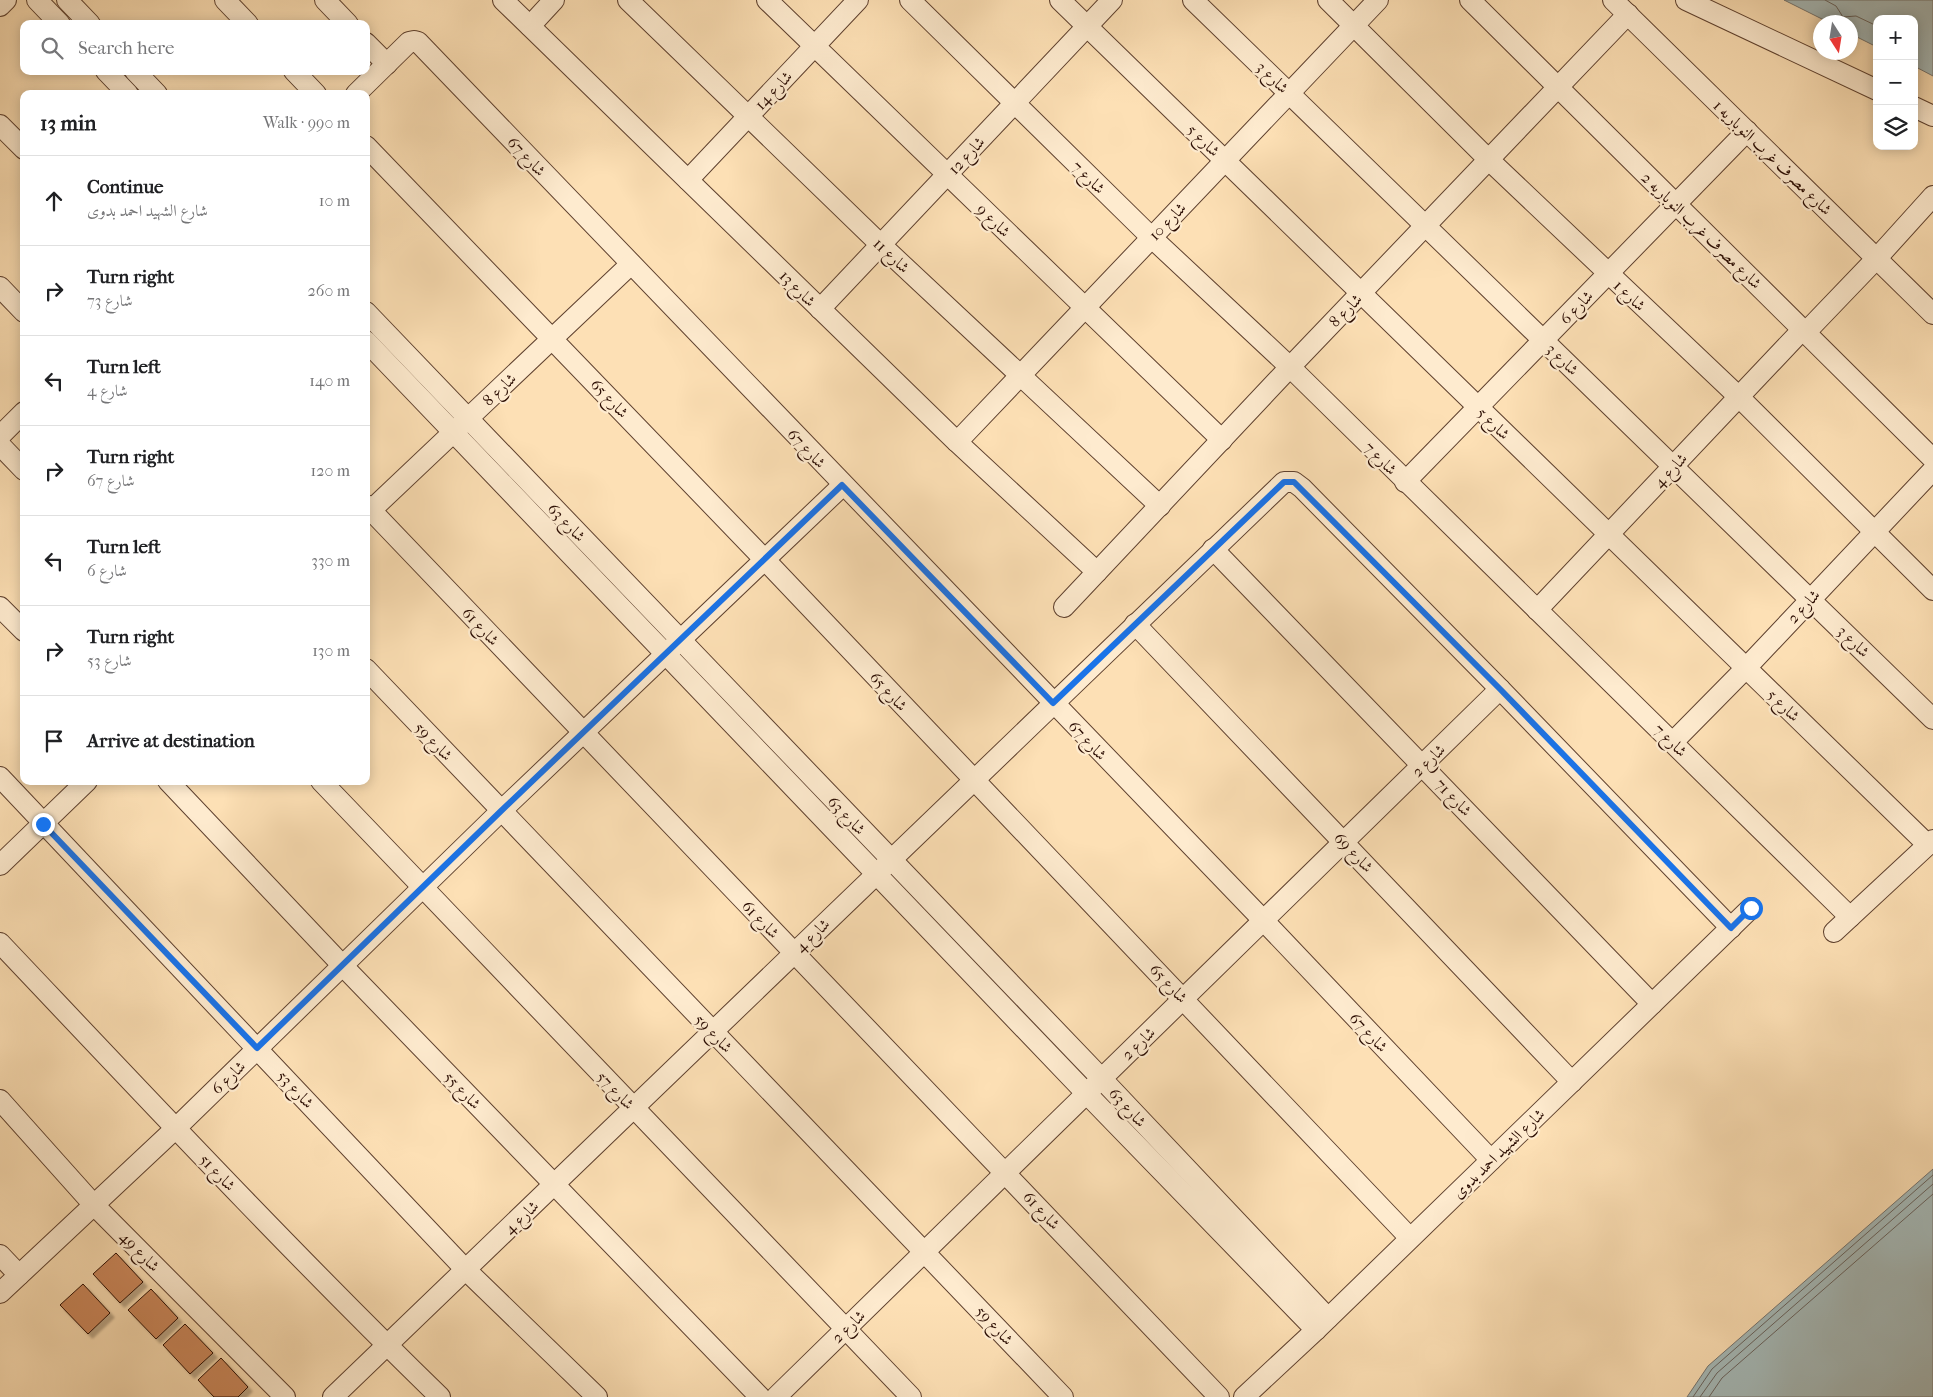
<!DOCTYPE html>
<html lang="en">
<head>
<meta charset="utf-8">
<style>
	:root { --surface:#fff; --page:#f6f6f6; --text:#202124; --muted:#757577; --line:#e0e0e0 }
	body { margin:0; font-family:"IM FELL French Canon",Amiri,serif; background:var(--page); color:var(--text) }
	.controls { position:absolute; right:15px; top:15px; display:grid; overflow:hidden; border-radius:10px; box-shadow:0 2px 12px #0003 }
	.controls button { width:45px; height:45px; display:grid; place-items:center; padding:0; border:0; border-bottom:1px solid var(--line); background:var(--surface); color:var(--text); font:25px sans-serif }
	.compass { position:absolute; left:1813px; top:15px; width:45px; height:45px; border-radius:50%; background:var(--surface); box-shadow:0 2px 12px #0003; rotate:168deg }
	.stop { position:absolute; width:15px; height:15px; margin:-11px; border:4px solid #1a73e8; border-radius:50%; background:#fff }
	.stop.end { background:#1a73e8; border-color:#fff; box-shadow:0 1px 5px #0008 }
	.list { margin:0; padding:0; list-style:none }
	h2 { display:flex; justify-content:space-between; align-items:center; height:65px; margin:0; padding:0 20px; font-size:21px }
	h2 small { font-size:16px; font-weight:400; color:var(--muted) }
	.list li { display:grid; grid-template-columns:32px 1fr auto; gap:15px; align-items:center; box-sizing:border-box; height:90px; padding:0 20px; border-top:1px solid var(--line) }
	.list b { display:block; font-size:19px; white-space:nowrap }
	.list p { margin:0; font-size:16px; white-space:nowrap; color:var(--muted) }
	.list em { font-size:16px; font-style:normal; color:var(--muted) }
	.icon { flex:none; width:28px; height:28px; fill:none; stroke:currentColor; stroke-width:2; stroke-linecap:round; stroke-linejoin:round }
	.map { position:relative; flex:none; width:1933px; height:1397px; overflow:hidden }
	.search { position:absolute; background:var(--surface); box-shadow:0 2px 12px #0003; left:20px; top:20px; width:350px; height:55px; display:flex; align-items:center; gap:12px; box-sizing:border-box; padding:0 18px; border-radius:10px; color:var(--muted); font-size:19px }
	.panel { position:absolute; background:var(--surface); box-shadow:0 2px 12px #0003; left:20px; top:90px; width:350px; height:695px; border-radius:10px }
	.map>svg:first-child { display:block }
	.water { fill:#a5bab9; stroke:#747470 }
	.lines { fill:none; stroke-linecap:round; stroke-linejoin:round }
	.shore { stroke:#68635e; stroke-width:1 }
	.building { fill:#cc885b; stroke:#2a0c02; filter:url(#shadow) }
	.street-casing { stroke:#5f412f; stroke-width:22 }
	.street { stroke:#feebcf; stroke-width:20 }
	.route { stroke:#1a73e8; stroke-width:6 }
	.labels { text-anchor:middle; stroke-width:4.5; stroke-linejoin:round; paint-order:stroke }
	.street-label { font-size:16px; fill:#2a0c02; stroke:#feebcf }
</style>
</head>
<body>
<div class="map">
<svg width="1933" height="1397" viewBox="0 0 1933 1397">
	<defs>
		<filter id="shadow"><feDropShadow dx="4.5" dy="4.5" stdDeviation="1" flood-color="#0004"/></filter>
	</defs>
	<rect width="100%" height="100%" fill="#fde0b5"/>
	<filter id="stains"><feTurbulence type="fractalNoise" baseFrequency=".004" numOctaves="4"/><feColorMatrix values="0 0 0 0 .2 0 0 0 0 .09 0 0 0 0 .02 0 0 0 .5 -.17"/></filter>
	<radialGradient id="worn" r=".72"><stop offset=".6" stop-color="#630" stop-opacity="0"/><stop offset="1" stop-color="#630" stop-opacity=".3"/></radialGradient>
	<g class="water">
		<path d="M1784,0H1933V76L1914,66V19H1877V47L1851,34L1850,22H1828Z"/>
		<path d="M1933,1169V1397H1687L1708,1366Z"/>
	</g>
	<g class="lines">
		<g class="shore">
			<path d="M1825,0L1836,6L1843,17L1856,16L1877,26"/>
			<path d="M1693,1397L1712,1369L1933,1175"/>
			<path d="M1700,1397L1717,1373L1933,1184"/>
			<path d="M1709,1397L1722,1378L1933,1194"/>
		</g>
	</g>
	<g class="building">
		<path d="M116,1253L143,1282L120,1303L93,1274Z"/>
		<path d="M83,1284L110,1313L88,1334L60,1305Z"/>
		<path d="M151,1289L178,1318L156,1339L128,1310Z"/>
		<path d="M185,1324L213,1353L190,1374L163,1345Z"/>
		<path d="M221,1358L248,1387L238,1397H214L198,1380Z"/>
	</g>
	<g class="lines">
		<defs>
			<g id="street">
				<path d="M37,0L60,24"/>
				<path d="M67,0L90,24"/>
				<path d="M225,0L248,24"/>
				<path d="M325,0L348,24"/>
				<path d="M503,0L957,442L1097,572"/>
				<path d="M628,0L881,245L1160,506"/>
				<path d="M767,0L1222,440"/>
				<path d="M910,0L1151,237L1290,367L1850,917"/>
				<path d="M1060,0L1928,845"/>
				<path d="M1193,0L1933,719"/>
				<path d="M1328,0L1488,159L1739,397L1933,590"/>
				<path d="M1470,0L1933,459"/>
				<path d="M1613,0L1933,314"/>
				<path d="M1686,0L1877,90"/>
				<path d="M0,6L6,0"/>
				<path d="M530,26L554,0"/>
				<path d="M366,43L387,64"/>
				<path d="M106,71L128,94"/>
				<path d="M135,71L157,94"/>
				<path d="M294,71L316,94"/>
				<path d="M356,94L409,42L414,41L418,42L1263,920L1491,1160"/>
				<path d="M1914,107L1933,116"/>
				<path d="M0,125L24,149"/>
				<path d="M366,146L765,560L1410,1238"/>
				<path d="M688,180L858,0"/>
				<path d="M0,287L24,312"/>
				<path d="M820,309L1112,0"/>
				<path d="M366,312L1101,1078L1328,1318"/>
				<path d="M1806,332L1877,258L1933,196"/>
				<path d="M366,341L1086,1093L1316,1330"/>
				<path d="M0,436L24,412"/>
				<path d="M957,442L1378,0"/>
				<path d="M0,445L24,470"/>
				<path d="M1405,482L1747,131"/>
				<path d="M366,505L1219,1397"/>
				<path d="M366,515L631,264"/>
				<path d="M1213,549L1652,1004"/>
				<path d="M0,607L24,631"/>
				<path d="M1064,607L1290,367L1628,14"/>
				<path d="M1537,610L1803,329"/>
				<path d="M1135,624L1572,1082"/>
				<path d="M366,669L1063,1397"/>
				<path d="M1673,742L1746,668L1933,470"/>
				<path d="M0,777L466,1270L597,1397"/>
				<path d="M168,781L342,965L760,1397"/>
				<path d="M321,781L911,1397"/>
				<path d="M0,865L87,781"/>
				<path d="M1834,932L1933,840"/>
				<path d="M0,943C145,1096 289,1250 440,1397"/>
				<path d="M0,1100L93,1204L285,1397"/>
				<path d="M0,1255L19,1275"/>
				<path d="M0,1293L176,1128L501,811L843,485"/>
				<path d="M333,1397L1284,482H1294L1302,488L1500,689L1731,928"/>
				<path d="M776,1397L1500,689"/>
				<path d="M1244,1397L1316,1330L1751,908"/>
			</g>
		</defs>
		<use href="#street" class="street-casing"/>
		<use href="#street" class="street"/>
	</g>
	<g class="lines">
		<path class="route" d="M43,824L257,1048L501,811L842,485L1053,703L1284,482H1294L1500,689L1731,928L1751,908"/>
	</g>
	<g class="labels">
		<g class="street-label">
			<text transform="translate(1273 77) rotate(44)" y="6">شارع 3</text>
			<text transform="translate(773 90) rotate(-47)" y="6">شارع 14</text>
			<text transform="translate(1204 140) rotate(44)" y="6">شارع 5</text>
			<text transform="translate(966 155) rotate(-47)" y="6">شارع 12</text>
			<text transform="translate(527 156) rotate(46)" y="6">شارع 67</text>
			<text transform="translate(1773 157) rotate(44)" y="6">شارع مصرف غرب النوباريه 1</text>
			<text transform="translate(1089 177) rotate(44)" y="6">شارع 7</text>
			<text transform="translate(994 220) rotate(44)" y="6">شارع 9</text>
			<text transform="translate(1167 221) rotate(-46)" y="6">شارع 10</text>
			<text transform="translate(1702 230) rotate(44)" y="6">شارع مصرف غرب النوباريه 2</text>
			<text transform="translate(892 255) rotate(43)" y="6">شارع 11</text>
			<text transform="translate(798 288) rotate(45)" y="6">شارع 13</text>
			<text transform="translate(1630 295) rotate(43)" y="6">شارع 1</text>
			<text transform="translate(1576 307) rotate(-46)" y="6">شارع 6</text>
			<text transform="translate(1345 310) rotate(-46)" y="6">شارع 8</text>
			<text transform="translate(1563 359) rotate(44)" y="6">شارع 3</text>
			<text transform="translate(499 389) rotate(-44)" y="6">شارع 8</text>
			<text transform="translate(610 398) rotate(46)" y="6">شارع 65</text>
			<text transform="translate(1494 423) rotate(44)" y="6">شارع 5</text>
			<text transform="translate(807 448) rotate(46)" y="6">شارع 67</text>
			<text transform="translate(1381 458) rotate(45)" y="6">شارع 7</text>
			<text transform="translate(1670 470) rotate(-47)" y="6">شارع 4</text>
			<text transform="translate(567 522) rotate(46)" y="6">شارع 63</text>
			<text transform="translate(1803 606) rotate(-47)" y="6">شارع 2</text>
			<text transform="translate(481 626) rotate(47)" y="6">شارع 61</text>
			<text transform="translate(1854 641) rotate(44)" y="6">شارع 3</text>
			<text transform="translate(889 691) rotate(47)" y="6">شارع 65</text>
			<text transform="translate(1784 705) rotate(44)" y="6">شارع 5</text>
			<text transform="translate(1088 740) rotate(46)" y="6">شارع 67</text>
			<text transform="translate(1671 740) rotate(44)" y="6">شارع 7</text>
			<text transform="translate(434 741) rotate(46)" y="6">شارع 59</text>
			<text transform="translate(1428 760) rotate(-44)" y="6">شارع 2</text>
			<text transform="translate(1454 797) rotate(46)" y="6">شارع 71</text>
			<text transform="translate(847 815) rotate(46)" y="6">شارع 63</text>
			<text transform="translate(1354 852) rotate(46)" y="6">شارع 69</text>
			<text transform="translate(761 919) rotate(46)" y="6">شارع 61</text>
			<text transform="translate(812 935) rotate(-44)" y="6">شارع 4</text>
			<text transform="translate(1169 983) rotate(46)" y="6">شارع 65</text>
			<text transform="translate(1369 1032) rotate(46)" y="6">شارع 67</text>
			<text transform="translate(714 1033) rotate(46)" y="6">شارع 59</text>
			<text transform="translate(1138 1043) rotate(-44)" y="6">شارع 2</text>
			<text transform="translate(228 1077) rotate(-44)" y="6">شارع 6</text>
			<text transform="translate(296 1089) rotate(47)" y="6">شارع 53</text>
			<text transform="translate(463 1090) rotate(46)" y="6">شارع 55</text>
			<text transform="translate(616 1090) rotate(46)" y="6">شارع 57</text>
			<text transform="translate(1128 1107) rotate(47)" y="6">شارع 63</text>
			<text transform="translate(1498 1153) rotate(-44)" y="6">شارع الشهيد احمد بدوى</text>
			<text transform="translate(218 1172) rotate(46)" y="6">شارع 51</text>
			<text transform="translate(1042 1210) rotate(47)" y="6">شارع 61</text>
			<text transform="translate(521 1217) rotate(-44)" y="6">شارع 4</text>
			<text transform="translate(140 1251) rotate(45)" y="6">شارع 49</text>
			<text transform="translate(995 1325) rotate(47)" y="6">شارع 59</text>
			<text transform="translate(848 1326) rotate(-44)" y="6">شارع 2</text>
		</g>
	</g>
	<rect width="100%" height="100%" filter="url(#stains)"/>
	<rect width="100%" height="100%" fill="url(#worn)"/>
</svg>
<div class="controls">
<button>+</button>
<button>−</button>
<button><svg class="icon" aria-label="layers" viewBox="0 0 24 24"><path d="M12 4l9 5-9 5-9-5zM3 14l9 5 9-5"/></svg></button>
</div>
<svg class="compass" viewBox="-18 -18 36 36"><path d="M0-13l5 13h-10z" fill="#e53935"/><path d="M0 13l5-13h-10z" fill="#757577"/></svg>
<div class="stop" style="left:1751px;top:908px"></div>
<div class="stop end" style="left:43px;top:824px"></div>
<div class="search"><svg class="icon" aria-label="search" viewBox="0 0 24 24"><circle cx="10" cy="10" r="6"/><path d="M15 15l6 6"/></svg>Search here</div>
<section class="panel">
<h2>13 min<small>Walk · 990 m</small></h2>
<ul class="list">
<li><svg class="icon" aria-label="ahead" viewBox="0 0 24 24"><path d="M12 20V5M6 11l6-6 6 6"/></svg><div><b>Continue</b><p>شارع الشهيد احمد بدوى</p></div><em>10 m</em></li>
<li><svg class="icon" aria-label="right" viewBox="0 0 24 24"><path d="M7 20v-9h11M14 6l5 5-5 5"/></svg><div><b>Turn right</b><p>شارع 73</p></div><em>260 m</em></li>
<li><svg class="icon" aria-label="left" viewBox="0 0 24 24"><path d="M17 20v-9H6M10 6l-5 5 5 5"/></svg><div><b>Turn left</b><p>شارع 4</p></div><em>140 m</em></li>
<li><svg class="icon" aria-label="right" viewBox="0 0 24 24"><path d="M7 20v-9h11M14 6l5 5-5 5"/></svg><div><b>Turn right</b><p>شارع 67</p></div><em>120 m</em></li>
<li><svg class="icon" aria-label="left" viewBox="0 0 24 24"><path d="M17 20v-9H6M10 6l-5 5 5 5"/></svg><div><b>Turn left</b><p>شارع 6</p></div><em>330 m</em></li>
<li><svg class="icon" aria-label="right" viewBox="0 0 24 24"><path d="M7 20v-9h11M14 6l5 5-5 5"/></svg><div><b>Turn right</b><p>شارع 53</p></div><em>130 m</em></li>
<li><svg class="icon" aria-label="arrive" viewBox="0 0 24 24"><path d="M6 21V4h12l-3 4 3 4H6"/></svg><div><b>Arrive at destination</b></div></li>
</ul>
</section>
</div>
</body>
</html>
